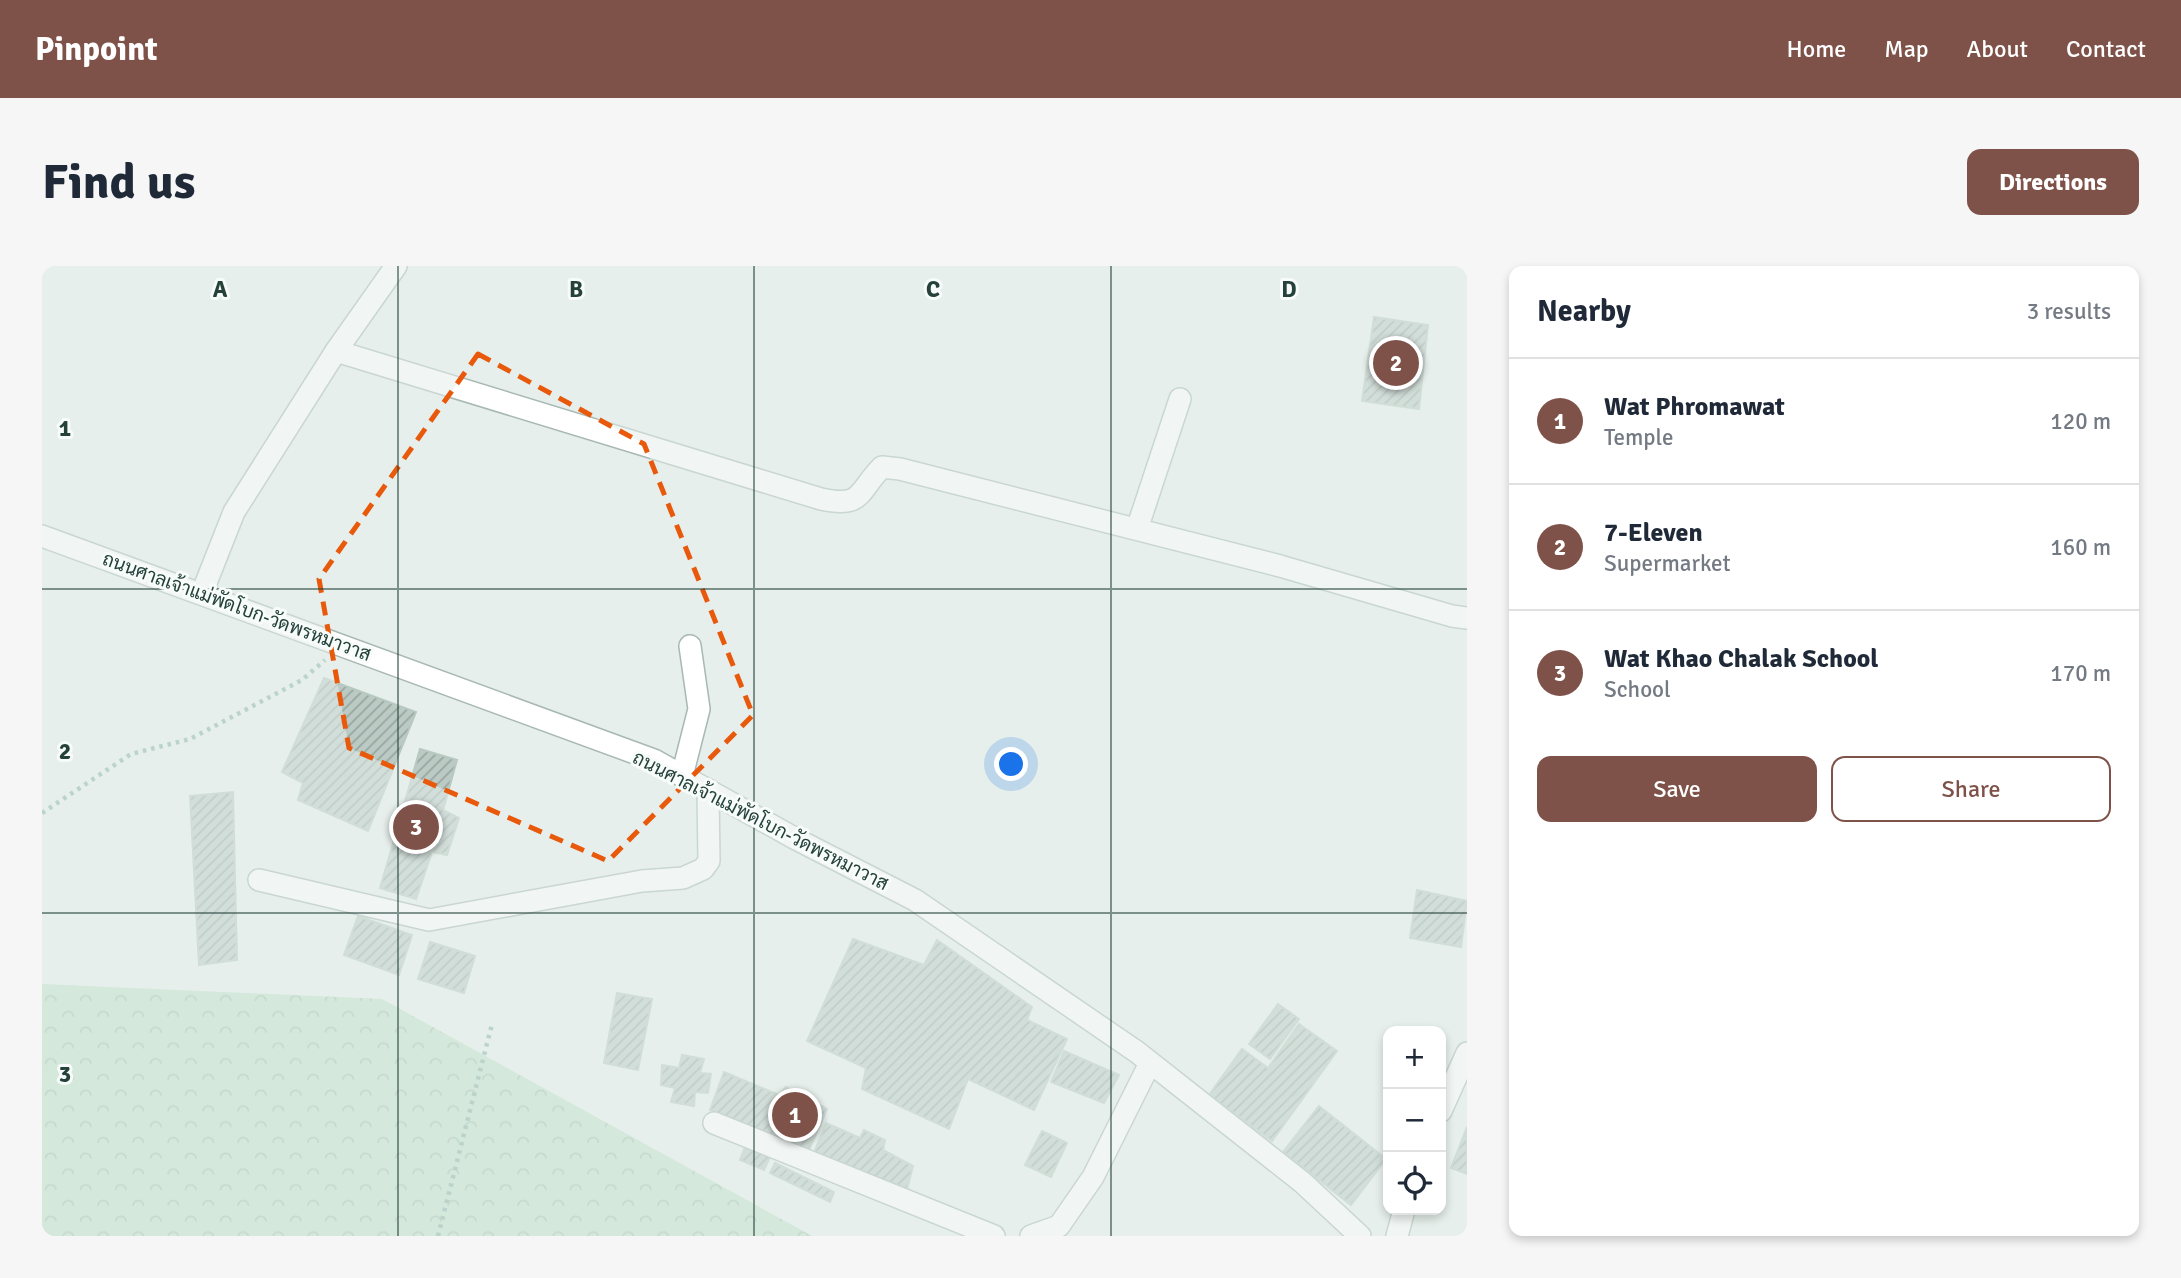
<!DOCTYPE html>
<html lang="en">
<head>
<meta charset="utf-8">
<style>
	:root { --surface:#fff; --page:#f6f6f7; --text:#1f2937; --muted:#747a83; --line:#e0e1e3; --accent:#7f5249 }
	body { margin:0; font-family:Signika,Sarabun,sans-serif; background:var(--page); color:var(--text) }
	.controls { position:absolute; right:21px; bottom:21px; display:grid; overflow:hidden; border-radius:14px; box-shadow:0 4px 10px #0003 }
	.controls button { width:63px; height:63px; display:grid; place-items:center; padding:0; border:0; border-bottom:2px solid var(--line); background:var(--surface); color:var(--text); font:35px sans-serif }
	.you { position:absolute; left:970px; top:499px; width:24px; height:24px; margin:-18px; border:5px solid #fff; border-radius:50%; background:#1a73e8; box-shadow:0 0 0 10px #1a73e833 }
	.badge { display:grid; place-items:center; width:46px; height:46px; border-radius:50%; background:var(--accent); color:#fff; font-size:23px; font-weight:700 }
	.pin { position:absolute; translate:-50% -50%; border:4px solid #fff; box-shadow:0 2px 7px #0006 }
	.list { margin:0; padding:0; list-style:none }
	h2 { display:flex; justify-content:space-between; align-items:center; height:91px; margin:0; padding:0 28px; font-size:30px }
	h2 small { font-size:23px; font-weight:400; color:var(--muted) }
	.list li { display:grid; grid-template-columns:46px 1fr auto; gap:21px; align-items:center; box-sizing:border-box; height:126px; padding:0 28px; border-top:2px solid var(--line) }
	.list b { display:block; font-size:26px; white-space:nowrap }
	.list p { margin:0; font-size:23px; white-space:nowrap; color:var(--muted) }
	.list em { font-size:23px; font-style:normal; color:var(--muted) }
	.actions { display:flex; gap:14px; padding:21px 28px }
	.actions a { flex:1; padding:16px 0; border:2px solid var(--accent); border-radius:14px; text-align:center; font-size:24px; color:var(--accent) }
	.actions .main { background:var(--accent); color:#fff }
	.icon { flex:none; width:38px; height:38px; fill:none; stroke:currentColor; stroke-width:2; stroke-linecap:round; stroke-linejoin:round }
	.map { position:relative; flex:none; width:1425px; height:970px; overflow:hidden; border-radius:14px }
	header { display:flex; align-items:center; gap:42px; box-sizing:border-box; height:98px; padding:0 35px; background:var(--accent); color:#fff }
	header strong { font-size:33px }
	nav { display:flex; gap:38px; margin-inline-start:auto; font-size:24px }
	.intro { display:flex; align-items:center; justify-content:space-between; box-sizing:border-box; height:168px; padding:0 42px }
	h1 { margin:0; font-size:49px }
	.button { padding:18px 32px; border-radius:14px; background:var(--accent); color:#fff; font-size:24px; font-weight:700 }
	main { display:flex; gap:42px; padding:0 42px }
	aside { flex:1; background:var(--surface); border-radius:14px; box-shadow:0 4px 10px #0003 }
	.map>svg:first-child { display:block }
	.forest { fill:url(#forest-crowns) }
	.building { fill:url(#building-hatch); stroke:#b8c9c2; stroke-width:2 }
	.lines { fill:none; stroke-linecap:round; stroke-linejoin:round }
	.minor-casing { stroke:#a8b8b2; stroke-width:24 }
	.path { stroke:#86b3a5; stroke-width:4.5; stroke-dasharray:3.5 5; stroke-linecap:butt }
	.minor { stroke:#fff; stroke-width:21 }
	.marked { fill:none; stroke:#e8590c; stroke-width:5; stroke-dasharray:14 9; stroke-linejoin:round }
	.grid { fill:none; stroke:#24423a; stroke-width:2; stroke-opacity:0.55 }
	.labels { text-anchor:middle; stroke-width:6; stroke-linejoin:round; paint-order:stroke }
	.street-label { font-size:19px; fill:#24423a; stroke:#f7fbf9 }
	.grid-label { font-size:23px; text-anchor:middle; font-weight:bold; fill:#24423a; stroke:#f7fbf9; stroke-width:6; stroke-linejoin:round; paint-order:stroke }
</style>
</head>
<body>
<header>
<strong>Pinpoint</strong>
<nav><a>Home</a><a>Map</a><a>About</a><a>Contact</a></nav>
</header>
<div class="intro"><h1>Find us</h1><a class="button">Directions</a></div>
<main>
<div class="map">
<svg width="1425" height="970" viewBox="0 0 1425 970">
	<defs>
		<pattern id="forest-crowns" width="20" height="18" patternUnits="userSpaceOnUse" patternTransform="scale(1.75)"><rect width="20" height="18" fill="#bfe0c8"/><path d="M2 6a3 3 0 1 1 6 0M12 15a3 3 0 1 1 6 0" fill="none" stroke="#a4c1ad"/></pattern>
		<pattern id="building-hatch" width="6" height="6" patternUnits="userSpaceOnUse" patternTransform="scale(1.75)"><rect width="6" height="6" fill="#bbcac4"/><path d="M-1 1l2-2M0 6l6-6M5 7l2-2" fill="none" stroke="#98a6a0"/></pattern>
	</defs>
	<rect width="100%" height="100%" fill="#e6efeb"/>
	<path class="forest" d="M0,718L340,733L770,970H0Z"/>
	<g class="building">
		<path d="M1332,51L1386,59L1377,143L1320,135Z"/>
		<path d="M282,412L374,446L326,565L256,534L261,517L240,506Z"/>
		<path d="M378,483L415,494L401,544L417,552L405,589L390,586L374,633L338,622Z"/>
		<path d="M191,526L195,694L157,699L148,530Z"/>
		<path d="M1375,624L1425,635L1419,681L1368,672Z"/>
		<path d="M316,650L370,669L357,709L302,689Z"/>
		<path d="M811,673L882,699L895,674L990,741L985,754L1025,773L992,844L926,813L907,863L820,823L824,802L765,775Z"/>
		<path d="M388,676L433,690L422,727L376,713Z"/>
		<path d="M575,727L610,733L596,804L562,797Z"/>
		<path d="M1236,738L1257,753L1228,793L1207,778Z"/>
		<path d="M1257,758L1295,785L1230,875L1167,829L1200,783L1226,802Z"/>
		<path d="M1022,785L1077,809L1062,837L1009,816Z"/>
		<path d="M640,789L662,793L658,807L669,808L666,827L653,826L652,840L629,836L633,822L619,819L620,799L637,802Z"/>
		<path d="M682,806L737,829L744,821L785,843L764,891L668,844Z"/>
		<path d="M1277,840L1344,893L1309,939L1241,886Z"/>
		<path d="M784,857L818,872L822,864L843,874L841,884L871,900L862,935L770,892Z"/>
		<path d="M1425,861V908L1409,902Z"/>
		<path d="M1000,865L1025,877L1009,911L983,899Z"/>
		<path d="M703,881L728,891L722,904L698,894Z"/>
		<path d="M733,897L792,926L788,936L728,907Z"/>
	</g>
	<g class="lines">
		<defs>
			<g id="minor">
				<path d="M294,85L354,0"/>
				<path d="M1095,263L1138,133"/>
				<path d="M0,270L612,494L754,573L873,634L1095,786L1260,916L1318,970"/>
				<path d="M160,327L192,246L294,85L779,233C822,242 815,226 840,201L858,203L1238,300L1410,350L1425,352"/>
				<path d="M640,510L657,443L648,380"/>
				<path d="M217,614L387,654L600,615L641,612L661,603L667,595L666,524"/>
				<path d="M1399,845L1425,787"/>
				<path d="M672,857L952,970"/>
				<path d="M989,970L1017,960L1051,911L1108,797"/>
				<path d="M1355,970L1362,944"/>
			</g>
		</defs>
		<use href="#minor" class="minor-casing"/>
		<g class="path">
			<path d="M0,547L89,488L148,473L260,414L283,394"/>
			<path d="M396,970L450,758"/>
		</g>
		<use href="#minor" class="minor"/>
	</g>
	<path d="M0 0H1425V970H0ZM436,88L602,178L711,449L566,595L307,482L277,313Z" fill="#e6efeb" fill-opacity=".55" fill-rule="evenodd"/>
	<path class="marked" d="M436,88L602,178L711,449L566,595L307,482L277,313Z"/>
	<path class="grid" d="M356,0V970M712,0V970M1069,0V970M0,323H1425M0,647H1425"/>
	<g class="labels">
		<g class="street-label">
			<text transform="translate(195 340) rotate(20)" y="7">ถนนศาลเจ้าแม่พัดโบก-วัดพรหมาวาส</text>
			<text transform="translate(719 554) rotate(27)" y="7">ถนนศาลเจ้าแม่พัดโบก-วัดพรหมาวาส</text>
		</g>
	</g>
	<g class="grid-label">
		<text x="178" y="31">A</text>
		<text x="534" y="31">B</text>
		<text x="891" y="31">C</text>
		<text x="1247" y="31">D</text>
		<text x="23" y="170">1</text>
		<text x="23" y="493">2</text>
		<text x="23" y="816">3</text>
	</g>
</svg>
<div class="controls">
<button>+</button>
<button>−</button>
<button><svg class="icon" aria-label="locate" viewBox="0 0 24 24"><circle cx="12" cy="12" r="6"/><path d="M12 2v4M12 18v4M2 12h4M18 12h4"/></svg></button>
</div>
<div class="you"></div>
<div class="pin badge" style="left:753px;top:849px">1</div>
<div class="pin badge" style="left:1354px;top:97px">2</div>
<div class="pin badge" style="left:374px;top:561px">3</div>
</div>
<aside>
<h2>Nearby<small>3 results</small></h2>
<ul class="list">
<li><span class="badge">1</span><div><b>Wat Phromawat</b><p>Temple</p></div><em>120 m</em></li>
<li><span class="badge">2</span><div><b>7-Eleven</b><p>Supermarket</p></div><em>160 m</em></li>
<li><span class="badge">3</span><div><b>Wat Khao Chalak School</b><p>School</p></div><em>170 m</em></li>
</ul>
<div class="actions"><a class="main">Save</a><a>Share</a></div>
</aside>
</main>
</body>
</html>
